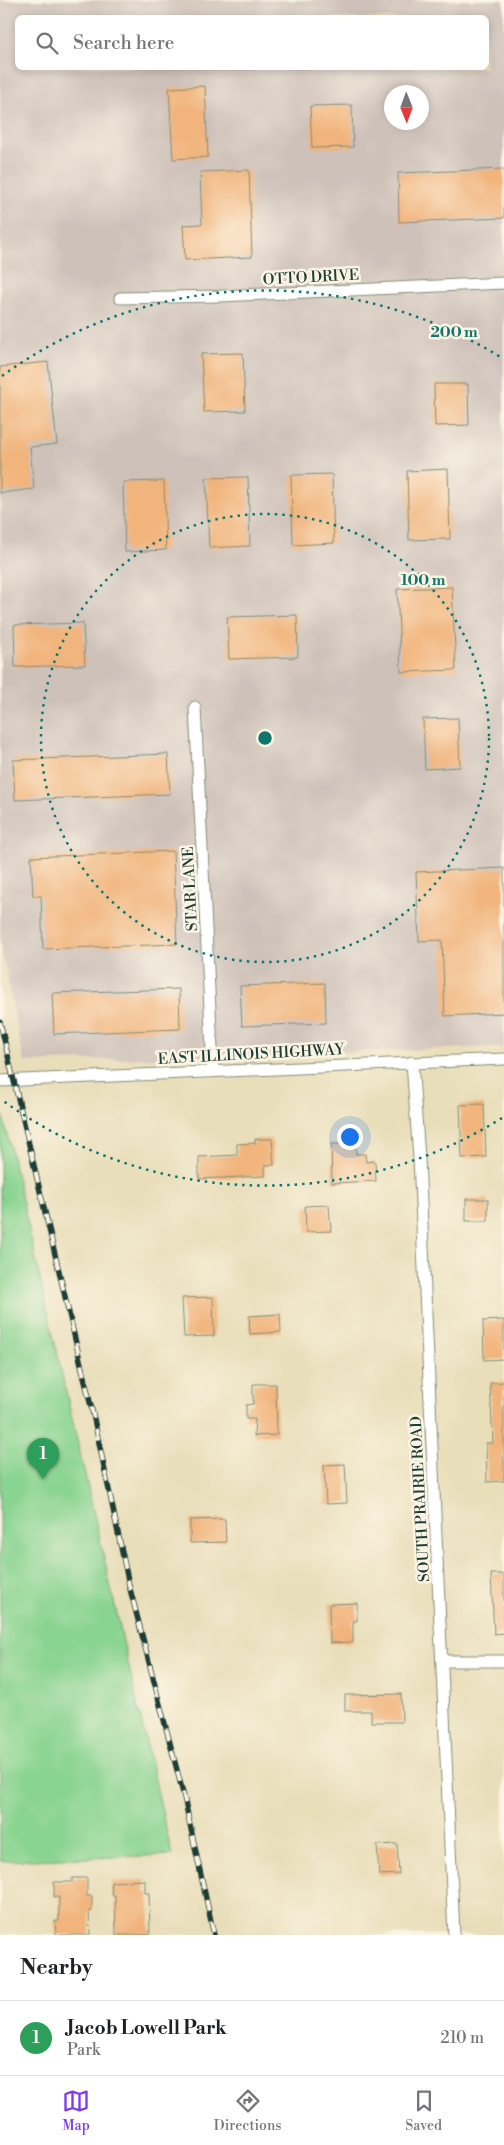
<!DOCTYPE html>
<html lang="en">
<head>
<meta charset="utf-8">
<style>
	:root { --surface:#fff; --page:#f2f2f2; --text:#202124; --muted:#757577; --line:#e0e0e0; --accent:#7c3aed }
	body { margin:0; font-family:"Libre Bodoni",serif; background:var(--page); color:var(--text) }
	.compass { position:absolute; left:384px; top:85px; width:45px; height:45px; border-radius:50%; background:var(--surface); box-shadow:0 2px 8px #0003; rotate:179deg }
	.you { position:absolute; left:349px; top:1136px; width:18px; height:18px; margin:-12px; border:4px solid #fff; border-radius:50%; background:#1a73e8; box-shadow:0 0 0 8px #1a73e833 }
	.badge { display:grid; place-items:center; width:32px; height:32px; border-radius:50%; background:var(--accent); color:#fff; font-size:16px; font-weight:700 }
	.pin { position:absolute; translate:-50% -41px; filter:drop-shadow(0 1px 2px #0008) }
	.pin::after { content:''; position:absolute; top:26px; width:18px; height:15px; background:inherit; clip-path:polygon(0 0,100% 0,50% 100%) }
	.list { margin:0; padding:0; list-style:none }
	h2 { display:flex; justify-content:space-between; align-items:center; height:65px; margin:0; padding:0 20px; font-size:21px }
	h2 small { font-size:16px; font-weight:400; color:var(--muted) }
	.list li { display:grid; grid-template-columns:32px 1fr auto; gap:15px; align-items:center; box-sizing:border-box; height:75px; padding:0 20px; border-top:1px solid var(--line) }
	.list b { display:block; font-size:19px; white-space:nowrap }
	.list p { margin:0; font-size:16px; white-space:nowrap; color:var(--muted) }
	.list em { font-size:16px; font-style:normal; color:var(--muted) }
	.icon { flex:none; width:28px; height:28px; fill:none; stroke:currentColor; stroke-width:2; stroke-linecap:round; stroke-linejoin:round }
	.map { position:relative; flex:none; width:504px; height:1935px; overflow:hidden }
	.search { position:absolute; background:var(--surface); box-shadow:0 2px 8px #0003; left:15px; right:15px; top:15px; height:55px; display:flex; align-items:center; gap:12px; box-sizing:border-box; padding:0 18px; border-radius:8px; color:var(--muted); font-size:19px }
	.sheet { height:140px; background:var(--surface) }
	nav { display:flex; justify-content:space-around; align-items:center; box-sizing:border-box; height:70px; border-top:1px solid var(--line); background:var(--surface); font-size:14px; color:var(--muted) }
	nav a { display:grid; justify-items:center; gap:2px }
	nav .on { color:var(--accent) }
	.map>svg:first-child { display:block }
	.industrial { fill:#cec1b9; fill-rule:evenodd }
	.green { fill:#8ad491; stroke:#548862 }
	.building { fill:#f1b47c }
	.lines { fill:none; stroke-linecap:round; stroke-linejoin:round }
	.street-casing { stroke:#848e77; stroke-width:13 }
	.street { stroke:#fff; stroke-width:11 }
	.rail-casing { stroke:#1f3d34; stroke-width:5.5 }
	.rail { stroke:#fcf5e5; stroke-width:4; stroke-dasharray:11; stroke-linecap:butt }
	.ring { fill:none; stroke:#0f766e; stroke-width:2.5; stroke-dasharray:2.5 5 }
	.labels { text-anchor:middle; stroke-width:5; stroke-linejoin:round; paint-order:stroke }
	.street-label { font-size:15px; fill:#1f3d34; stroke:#fcf5e5 }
	.centre { fill:#0f766e; stroke:#fcf5e5; stroke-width:2.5 }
	.ring-label { font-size:15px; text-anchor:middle; font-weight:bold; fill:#0f766e; stroke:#fcf5e5; stroke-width:5; stroke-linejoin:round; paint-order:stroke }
</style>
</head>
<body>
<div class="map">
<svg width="504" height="1935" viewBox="0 0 504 1935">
	<rect width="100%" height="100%" fill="#fcf5e5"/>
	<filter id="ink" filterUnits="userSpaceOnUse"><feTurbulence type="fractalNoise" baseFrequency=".02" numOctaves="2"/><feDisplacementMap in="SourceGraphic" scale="10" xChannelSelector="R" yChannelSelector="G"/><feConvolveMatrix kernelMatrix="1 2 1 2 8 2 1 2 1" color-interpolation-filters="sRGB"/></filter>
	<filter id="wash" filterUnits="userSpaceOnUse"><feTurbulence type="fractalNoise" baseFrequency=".0096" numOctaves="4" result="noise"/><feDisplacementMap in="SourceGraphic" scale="20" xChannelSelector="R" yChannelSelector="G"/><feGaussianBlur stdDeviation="1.12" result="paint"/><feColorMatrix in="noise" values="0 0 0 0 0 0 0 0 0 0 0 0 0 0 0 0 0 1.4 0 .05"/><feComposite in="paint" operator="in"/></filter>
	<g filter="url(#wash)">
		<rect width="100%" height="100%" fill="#e9deba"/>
		<path class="industrial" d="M0,0H504V1047L24,1062L0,943ZM18,18H486V68H18ZM392,92H422V122H392Z"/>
		<path class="green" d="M0,1103L172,1855L0,1861Z"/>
		<g id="blocks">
			<g class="building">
				<path d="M205,86L208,157L173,159L169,88Z"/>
				<path d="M352,105L353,147L312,148L310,106Z"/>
				<path d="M504,169V218L399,222L398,173Z"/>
				<path d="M249,170L252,257L185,260L183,225L202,224L200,172Z"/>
				<path d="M243,353L245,411L204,412L201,354Z"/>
				<path d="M48,362L57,444L30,447L34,489L0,493V367Z"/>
				<path d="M434,384H468L469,425L435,426Z"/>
				<path d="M448,469L450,539L409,540L407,471Z"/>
				<path d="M332,474L334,543L293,545L291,475Z"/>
				<path d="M248,477L250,546L209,548L206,478Z"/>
				<path d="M164,481L166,550L125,552L123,482Z"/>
				<path d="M452,587L456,670L401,672L397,589Z"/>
				<path d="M297,615L298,657L229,659L227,617Z"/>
				<path d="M83,623L85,665L15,667L14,625Z"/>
				<path d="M458,718L460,767L425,769L423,719Z"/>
				<path d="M168,754L170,794L15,800L13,760Z"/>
				<path d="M173,851L177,944L43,949L41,896H33L31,857Z"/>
				<path d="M504,868V1013L445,1016L442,940L419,941L416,872Z"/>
				<path d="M325,983L326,1023L242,1026L240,986Z"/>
				<path d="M179,989L180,1029L54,1034L52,993Z"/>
				<path d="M484,1104L486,1157L462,1158L460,1105Z"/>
				<path d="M255,1139H272L274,1165H265V1176L199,1179V1157L237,1155V1144L255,1143Z"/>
				<path d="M331,1144H356V1154H365L366,1162L375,1161L376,1181L332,1183Z"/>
				<rect x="466" y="1199" width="22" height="22"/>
				<path d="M329,1205L331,1231L306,1232L305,1206Z"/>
				<path d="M213,1297L214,1336L184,1337L182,1298Z"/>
				<path d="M280,1314L281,1332L250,1334L249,1316Z"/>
				<path d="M504,1320V1359L484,1360L483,1321Z"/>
				<path d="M504,1382V1481L487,1482L486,1443H493L490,1383Z"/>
				<path d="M253,1384H276L277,1435L254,1436L255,1419H246V1405L253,1404Z"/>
				<path d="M345,1464L347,1503L326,1504L324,1465Z"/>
				<path d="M225,1519L226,1542L190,1543V1520Z"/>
				<path d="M491,1574H504V1633L494,1634Z"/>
				<path d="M357,1603V1621H353V1642L330,1643L329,1604Z"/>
				<path d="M401,1694L402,1722H371V1711H345V1695Z"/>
				<path d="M397,1844L399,1874L379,1875L377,1845Z"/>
				<path d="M72,1878H87V1896H92V1911H89L90,1935H56L55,1921H59V1897H54V1882H72Z"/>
				<path d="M145,1880V1893H149L150,1935H116L115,1895H112L111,1882Z"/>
			</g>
		</g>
	</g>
	<g filter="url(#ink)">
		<use href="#blocks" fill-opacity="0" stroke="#848e77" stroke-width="1"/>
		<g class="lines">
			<defs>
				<g id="street">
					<path d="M120,298L221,296L504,283"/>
					<path d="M195,707L213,1070"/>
					<path d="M412,1062L419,1158L454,1935"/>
					<path d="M0,1081L504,1059"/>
					<path d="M443,1661H504"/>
				</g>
			</defs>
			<use href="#street" class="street-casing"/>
			<use href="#street" class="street"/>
			<defs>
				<path id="rail" d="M0,1022L94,1419L129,1585L184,1797L214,1935"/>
			</defs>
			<use href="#rail" class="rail-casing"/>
			<use href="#rail" class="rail"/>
		</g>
	</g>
	<g class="ring">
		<circle cx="265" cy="738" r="224"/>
		<path d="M502 1118A448 448 0 0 1 2 1100M2 376A448 448 0 0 1 502 358"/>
	</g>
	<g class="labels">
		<g class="street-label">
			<text transform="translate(311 277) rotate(-3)" y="5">OTTO DRIVE</text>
			<text transform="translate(190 889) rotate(-93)" y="5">STAR LANE</text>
			<text transform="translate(251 1054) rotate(-3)" y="5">EAST ILLINOIS HIGHWAY</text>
			<text transform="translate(420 1499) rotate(-93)" y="5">SOUTH PRAIRIE ROAD</text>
		</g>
	</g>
	<circle cx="265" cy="738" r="8" class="centre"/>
	<g class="ring-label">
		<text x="454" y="337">200 m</text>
		<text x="423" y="585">100 m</text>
	</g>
</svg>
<svg class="compass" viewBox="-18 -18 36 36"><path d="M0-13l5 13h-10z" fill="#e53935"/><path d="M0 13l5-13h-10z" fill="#757577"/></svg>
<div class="you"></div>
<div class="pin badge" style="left:43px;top:1479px;background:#2e9e5b">1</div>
<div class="search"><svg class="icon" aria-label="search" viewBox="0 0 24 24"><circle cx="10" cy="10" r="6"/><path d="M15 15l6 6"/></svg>Search here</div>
</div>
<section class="sheet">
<h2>Nearby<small></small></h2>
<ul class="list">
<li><span class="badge" style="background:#2e9e5b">1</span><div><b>Jacob Lowell Park</b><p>Park</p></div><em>210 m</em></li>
</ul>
</section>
<nav>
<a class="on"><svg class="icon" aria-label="map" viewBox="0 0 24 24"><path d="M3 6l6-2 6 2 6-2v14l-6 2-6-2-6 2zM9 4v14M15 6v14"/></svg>Map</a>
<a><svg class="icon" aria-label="directions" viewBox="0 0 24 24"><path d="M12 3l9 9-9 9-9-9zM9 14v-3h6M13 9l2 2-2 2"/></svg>Directions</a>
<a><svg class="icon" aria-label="saved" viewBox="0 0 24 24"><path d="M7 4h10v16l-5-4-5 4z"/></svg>Saved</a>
</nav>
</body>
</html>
